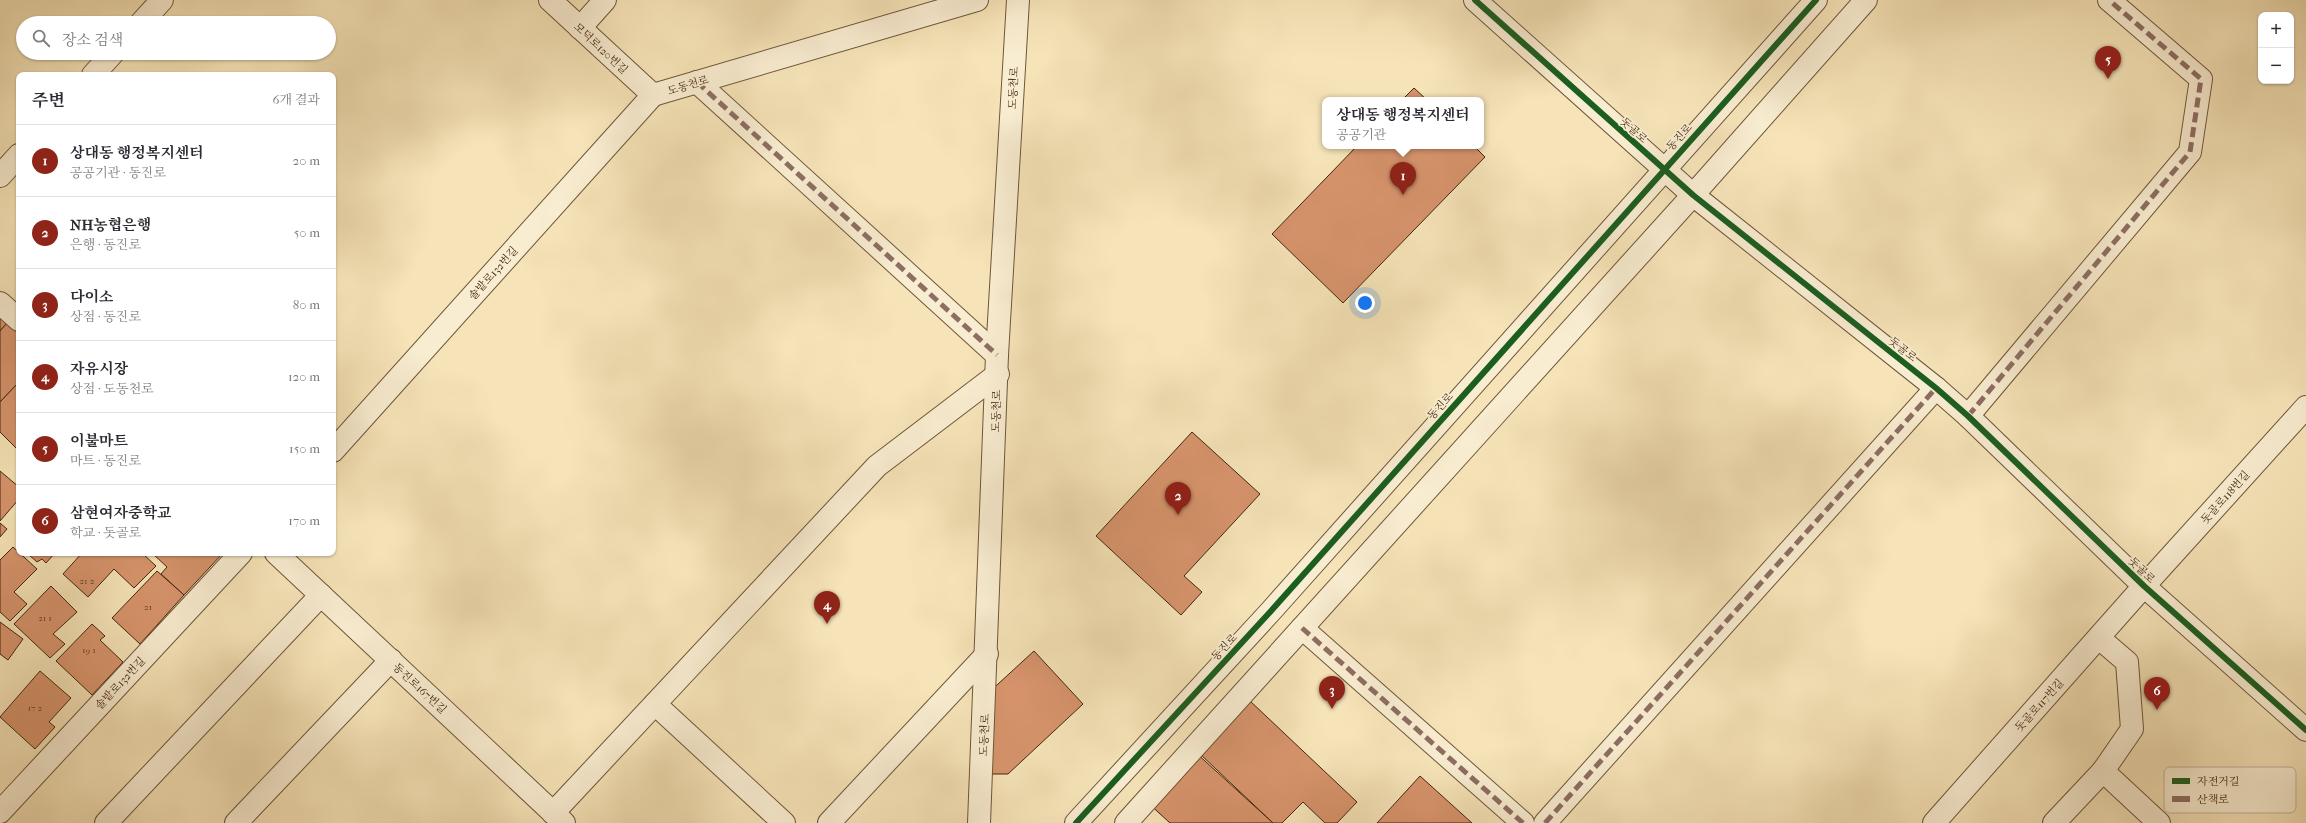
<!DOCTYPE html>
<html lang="ko">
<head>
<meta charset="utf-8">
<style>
	:root { --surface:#fff; --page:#f2f2f3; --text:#2b2b33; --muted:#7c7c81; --line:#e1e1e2; --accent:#8f2418 }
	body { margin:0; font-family:"IM FELL French Canon","Noto Serif KR",serif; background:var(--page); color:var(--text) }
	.controls { position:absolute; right:12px; top:12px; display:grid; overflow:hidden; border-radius:8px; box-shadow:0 1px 3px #0004 }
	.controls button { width:36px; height:36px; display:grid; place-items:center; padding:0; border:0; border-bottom:1px solid var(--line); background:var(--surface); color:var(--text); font:20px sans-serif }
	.you { position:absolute; left:1365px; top:303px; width:14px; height:14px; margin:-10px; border:3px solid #fff; border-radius:50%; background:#1a73e8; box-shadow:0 0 0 6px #1a73e833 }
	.badge { display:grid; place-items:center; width:26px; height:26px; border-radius:50%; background:var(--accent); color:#fff; font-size:13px; font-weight:700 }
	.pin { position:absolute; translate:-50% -33px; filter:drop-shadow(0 1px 2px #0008) }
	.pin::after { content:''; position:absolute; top:21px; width:14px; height:12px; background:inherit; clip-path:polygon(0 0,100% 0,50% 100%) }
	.popup { position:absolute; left:1322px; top:97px; width:162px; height:52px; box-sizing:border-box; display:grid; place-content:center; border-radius:8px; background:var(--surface); filter:drop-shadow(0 1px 3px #0005); font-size:13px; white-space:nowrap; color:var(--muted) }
	.popup b { font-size:15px; color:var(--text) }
	.popup::after { content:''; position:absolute; left:50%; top:100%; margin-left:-8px; border:8px solid transparent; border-top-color:var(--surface) }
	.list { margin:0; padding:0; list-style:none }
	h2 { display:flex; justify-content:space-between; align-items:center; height:52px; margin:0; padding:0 16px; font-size:17px }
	h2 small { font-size:13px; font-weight:400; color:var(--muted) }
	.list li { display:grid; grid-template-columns:26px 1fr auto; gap:12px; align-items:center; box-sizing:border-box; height:72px; padding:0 16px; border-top:1px solid var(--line) }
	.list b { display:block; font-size:15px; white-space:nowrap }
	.list p { margin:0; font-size:13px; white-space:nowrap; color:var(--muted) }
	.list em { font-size:13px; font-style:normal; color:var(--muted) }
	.icon { flex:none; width:22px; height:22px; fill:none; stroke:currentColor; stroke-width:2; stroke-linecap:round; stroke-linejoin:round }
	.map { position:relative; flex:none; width:2306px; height:823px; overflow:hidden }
	.search { position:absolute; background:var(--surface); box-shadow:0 1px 3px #0004; left:16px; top:16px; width:320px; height:44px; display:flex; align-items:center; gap:10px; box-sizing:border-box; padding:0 14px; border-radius:22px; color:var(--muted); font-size:15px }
	.panel { position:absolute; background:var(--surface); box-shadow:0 1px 3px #0004; left:16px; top:72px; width:320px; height:484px; border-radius:8px }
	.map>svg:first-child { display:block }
	.building { fill:#d7946c; stroke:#42260f }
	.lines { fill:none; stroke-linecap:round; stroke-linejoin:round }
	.minor-casing { stroke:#6f5639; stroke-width:24 }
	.minor { stroke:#f9edd1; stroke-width:22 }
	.quiet { stroke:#8d6e63; stroke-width:5; stroke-dasharray:10 5; stroke-linecap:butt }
	.cycleway-casing { stroke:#f9edd1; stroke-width:8 }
	.cycleway { stroke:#1b5e20; stroke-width:6 }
	.labels { text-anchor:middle; stroke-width:3.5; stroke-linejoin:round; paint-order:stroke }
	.number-label { font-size:9px; fill:#674226 }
	.street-label { font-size:11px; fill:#42260f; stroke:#f9edd1 }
	.key { fill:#f9edd1; stroke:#c2b197; stroke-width:1 }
	.key-label { font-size:11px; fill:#42260f }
</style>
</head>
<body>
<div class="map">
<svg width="2306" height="823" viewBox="0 0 2306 823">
	<rect width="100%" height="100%" fill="#f6e4b8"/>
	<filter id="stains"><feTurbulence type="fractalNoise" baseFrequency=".005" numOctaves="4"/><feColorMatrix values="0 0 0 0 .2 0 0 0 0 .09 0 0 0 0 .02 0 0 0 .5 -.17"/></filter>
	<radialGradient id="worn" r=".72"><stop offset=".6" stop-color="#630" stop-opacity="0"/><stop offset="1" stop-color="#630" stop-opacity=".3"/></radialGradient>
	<g class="building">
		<path d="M1414,88L1427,100H1402Z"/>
		<path d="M1357,146H1474L1485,157L1343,303L1272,234Z"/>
		<path d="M0,316L7,323L0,331Z"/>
		<path d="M7,323L19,334V382L0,402V331Z"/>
		<path d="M19,382V447L17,449L0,432V402Z"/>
		<path d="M1192,432L1260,494L1184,576L1202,592L1181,615L1096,536Z"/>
		<path d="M0,471L19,487V499L0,521Z"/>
		<path d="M0,523L7,529L0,537Z"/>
		<path d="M13,547L37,569L14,592L27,604L10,621L0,612V560Z"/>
		<path d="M27,553H55L46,563L42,559L37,562Z"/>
		<path d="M82,553H142L156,566L134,588L114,569L88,597L63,574Z"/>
		<path d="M152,553H222V554L184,595L161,574L167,567Z"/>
		<path d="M157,571L184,595L140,644L112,618Z"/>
		<path d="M51,586L77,612L53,634L65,644L50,658L14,624Z"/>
		<path d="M0,622L23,639L8,660L0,654Z"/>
		<path d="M92,624L105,636L100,640L123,662L92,695L56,661Z"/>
		<path d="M1034,651L1083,704L1008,774H990L986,695Z"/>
		<path d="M40,671L71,698L49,722L55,727L35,749L0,717Z"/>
		<path d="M1249,700L1357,802L1337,823H1325L1303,802L1282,823H1273L1199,753Z"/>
		<path d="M1194,751L1273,823H1170L1147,802Z"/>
		<path d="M1420,776L1472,823H1377Z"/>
	</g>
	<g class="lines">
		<defs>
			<g id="minor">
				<path d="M550,0L653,95"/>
				<path d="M1475,0L1693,195L1936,388L1968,416L2144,586L2306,730"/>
				<path d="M141,23L162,0"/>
				<path d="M580,28L605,0"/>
				<path d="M93,75L113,53"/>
				<path d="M697,82L997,355"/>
				<path d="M653,95L977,0"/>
				<path d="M0,176L19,155"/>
				<path d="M0,303L19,320"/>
				<path d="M1968,416L2190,152L2201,79L2109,0"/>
				<path d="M333,451L653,95"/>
				<path d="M276,553L564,823"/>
				<path d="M1302,628L1523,823"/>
				<path d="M2099,638L2127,662L2132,729L2103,771"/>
				<path d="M655,704L784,823"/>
				<path d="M0,812L241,553"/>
				<path d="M553,813L877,466L998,374"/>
				<path d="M106,823L321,595"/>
				<path d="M236,823L391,660"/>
				<path d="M829,823L987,654"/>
				<path d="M979,823L997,355L1018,0"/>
				<path d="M1076,823L1271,611L1816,0"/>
				<path d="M1126,823L1693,195L1866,0"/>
				<path d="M1545,823L1936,388"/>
				<path d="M1934,823L2144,586L2306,407"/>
				<path d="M2054,823L2103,771L2159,823"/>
			</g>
		</defs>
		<use href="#minor" class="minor-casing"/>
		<use href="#minor" class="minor"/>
		<g class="quiet">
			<path d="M697,82L997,355"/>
			<path d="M1968,416L2190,152L2201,79L2109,0"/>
			<path d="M1302,628L1523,823"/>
			<path d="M1545,823L1936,388"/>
		</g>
		<defs>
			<g id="cycleway">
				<path d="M1475,0L1693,195L1936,388L1968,416L2144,586L2306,730"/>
				<path d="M1076,823L1271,611L1816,0"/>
			</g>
		</defs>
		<use href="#cycleway" class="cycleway-casing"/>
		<use href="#cycleway" class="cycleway"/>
	</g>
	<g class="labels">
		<g class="number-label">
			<text x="87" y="584">21-2</text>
			<text x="148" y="610">21</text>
			<text x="45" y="621">21-1</text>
			<text x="89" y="653">19-1</text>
			<text x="35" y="711">17-2</text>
		</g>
		<g class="street-label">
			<text transform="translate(601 48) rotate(43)" y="4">모덕로120번길</text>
			<text transform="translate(688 85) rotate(-17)" y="4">도동천로</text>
			<text transform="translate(1013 88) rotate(-87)" y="4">도동천로</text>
			<text transform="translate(1634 130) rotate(42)" y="4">돗골로</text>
			<text transform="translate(1679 137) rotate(-48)" y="4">동진로</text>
			<text transform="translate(493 273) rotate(-48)" y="4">솔밭로132번길</text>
			<text transform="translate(1903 349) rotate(38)" y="4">돗골로</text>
			<text transform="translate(1440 406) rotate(-48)" y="4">동진로</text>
			<text transform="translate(996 411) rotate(-88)" y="4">도동천로</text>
			<text transform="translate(2225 497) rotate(-48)" y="4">돗골로118번길</text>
			<text transform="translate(2142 570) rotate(44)" y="4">돗골로</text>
			<text transform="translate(1224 647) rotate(-47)" y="4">동진로</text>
			<text transform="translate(120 683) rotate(-47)" y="4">솔밭로132번길</text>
			<text transform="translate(420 688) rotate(43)" y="4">동진로167번길</text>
			<text transform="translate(2039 705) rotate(-48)" y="4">돗골로117번길</text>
			<text transform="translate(984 735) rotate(-87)" y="4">도동천로</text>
		</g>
	</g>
	<rect x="2164" y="767" width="132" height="46" rx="6" class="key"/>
	<rect x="2172" y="778" width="18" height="6" fill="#1b5e20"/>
	<rect x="2172" y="796" width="18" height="6" fill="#8d6e63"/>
	<g class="key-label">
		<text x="2197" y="785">자전거길</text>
		<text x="2197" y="803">산책로</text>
	</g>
	<rect width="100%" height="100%" filter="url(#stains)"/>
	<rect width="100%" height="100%" fill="url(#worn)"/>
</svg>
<div class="controls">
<button>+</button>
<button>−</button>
</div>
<div class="you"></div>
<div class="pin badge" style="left:1403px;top:195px">1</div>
<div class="popup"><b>상대동 행정복지센터</b>공공기관</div>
<div class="pin badge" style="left:1178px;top:515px">2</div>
<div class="pin badge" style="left:1332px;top:709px">3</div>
<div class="pin badge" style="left:827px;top:624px">4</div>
<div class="pin badge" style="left:2108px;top:79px">5</div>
<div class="pin badge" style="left:2157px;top:710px">6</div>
<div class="search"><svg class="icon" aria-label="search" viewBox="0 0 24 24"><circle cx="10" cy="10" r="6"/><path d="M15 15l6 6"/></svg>장소 검색</div>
<section class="panel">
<h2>주변<small>6개 결과</small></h2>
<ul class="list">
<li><span class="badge">1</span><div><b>상대동 행정복지센터</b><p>공공기관 · 동진로</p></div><em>20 m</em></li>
<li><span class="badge">2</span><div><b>NH농협은행</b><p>은행 · 동진로</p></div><em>50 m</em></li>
<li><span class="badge">3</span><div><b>다이소</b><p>상점 · 동진로</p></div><em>80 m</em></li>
<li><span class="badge">4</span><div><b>자유시장</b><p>상점 · 도동천로</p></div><em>120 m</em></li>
<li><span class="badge">5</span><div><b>이불마트</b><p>마트 · 동진로</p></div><em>150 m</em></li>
<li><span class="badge">6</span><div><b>삼현여자중학교</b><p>학교 · 돗골로</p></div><em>170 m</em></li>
</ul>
</section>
</div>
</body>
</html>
